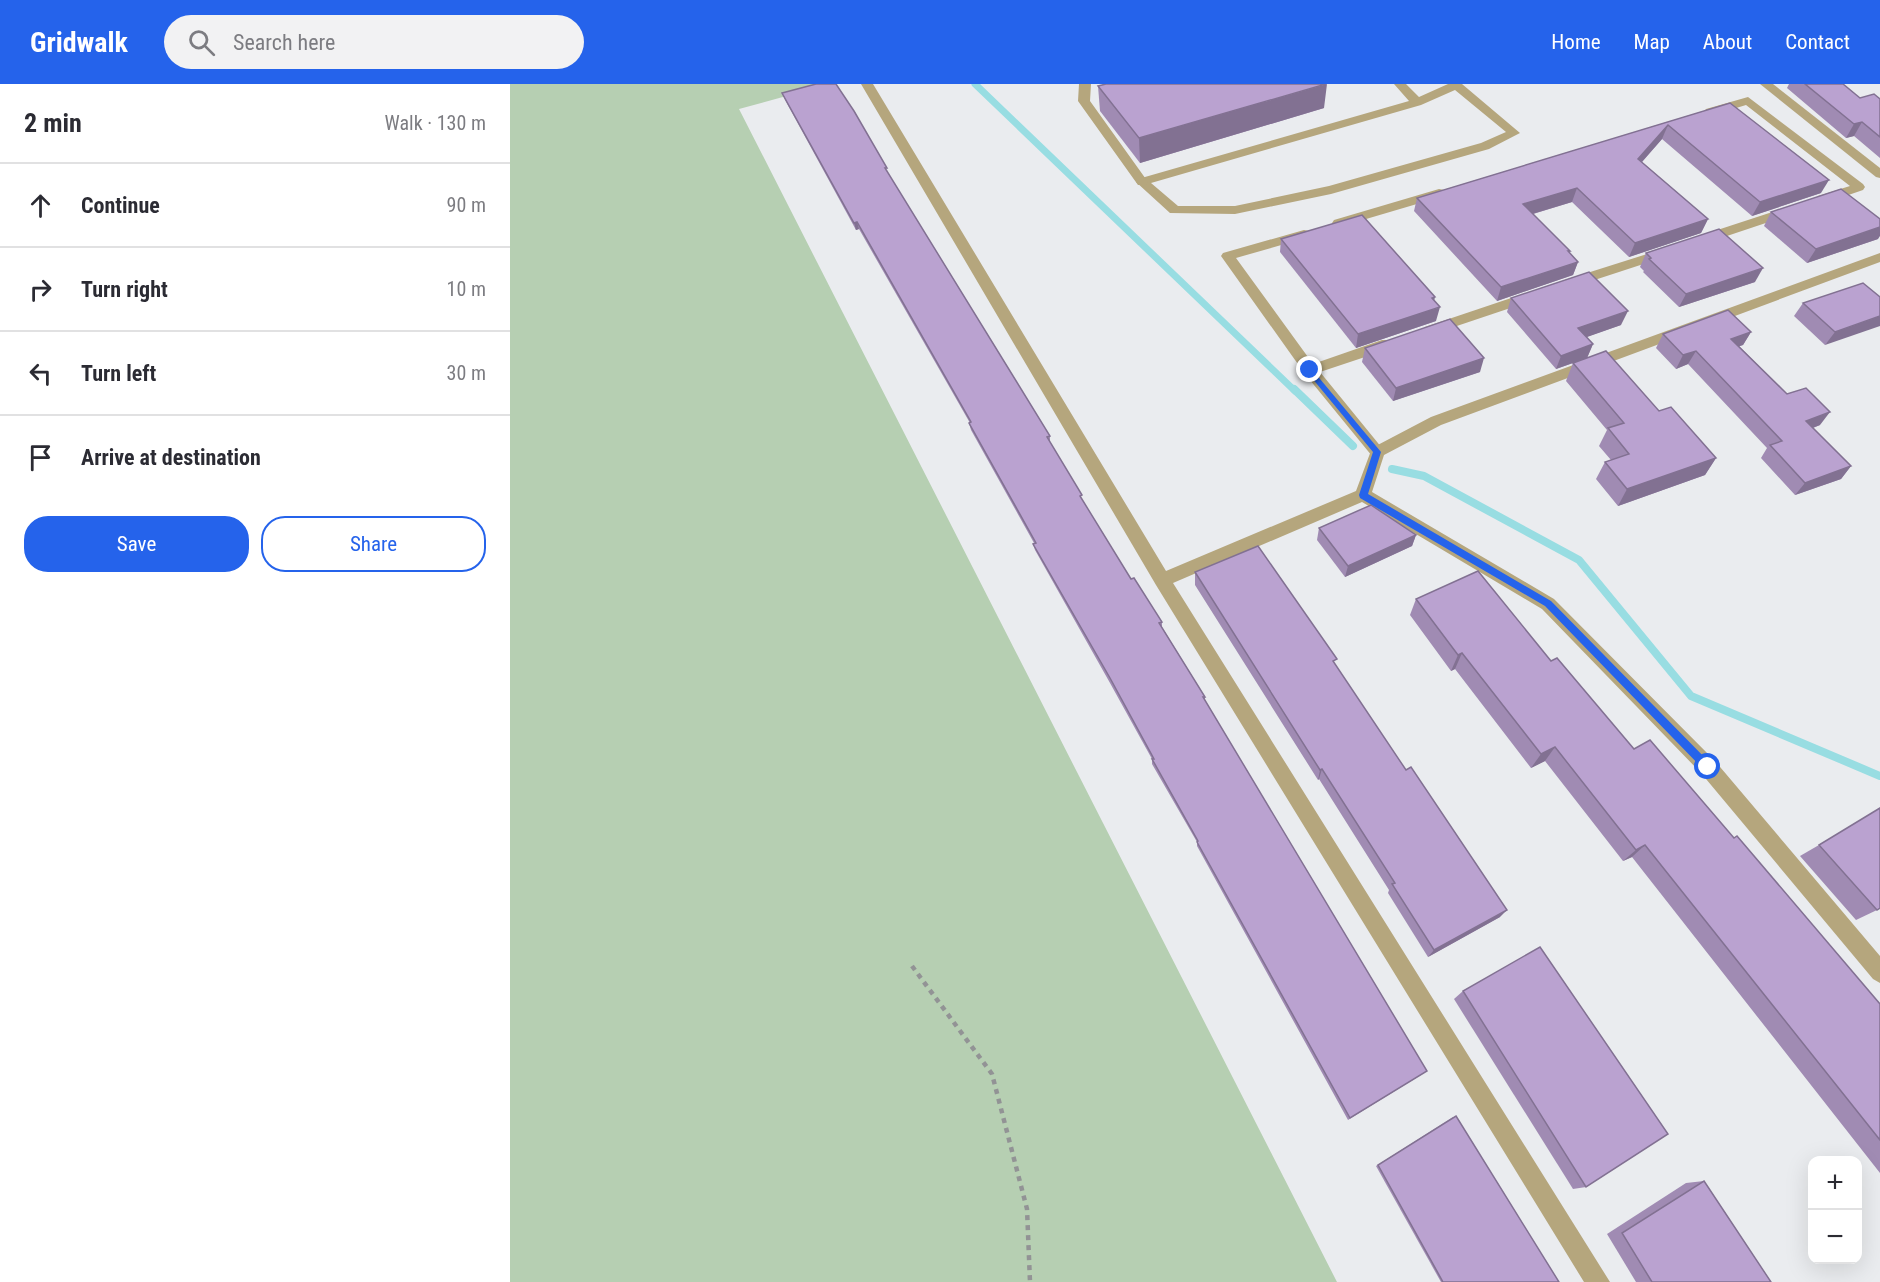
<!DOCTYPE html>
<html lang="en">
<head>
<meta charset="utf-8">
<style>
	:root { --surface:#fff; --page:#f2f2f3; --text:#2b2b33; --muted:#7c7c81; --line:#e1e1e2; --accent:#2563eb }
	body { margin:0; font-family:"Roboto Condensed",sans-serif; background:var(--page); color:var(--text) }
	.controls { position:absolute; right:18px; bottom:18px; display:grid; overflow:hidden; border-radius:12px; box-shadow:0 6px 24px #0002 }
	.controls button { width:54px; height:54px; display:grid; place-items:center; padding:0; border:0; border-bottom:2px solid var(--line); background:var(--surface); color:var(--text); font:30px sans-serif }
	.stop { position:absolute; width:18px; height:18px; margin:-14px; border:4px solid #2563eb; border-radius:50%; background:#fff }
	.stop.end { background:#2563eb; border-color:#fff; box-shadow:0 2px 6px #0008 }
	.list { margin:0; padding:0; list-style:none }
	h2 { display:flex; justify-content:space-between; align-items:center; height:78px; margin:0; padding:0 24px; font-size:26px }
	h2 small { font-size:20px; font-weight:400; color:var(--muted) }
	.list li { display:grid; grid-template-columns:39px 1fr auto; gap:18px; align-items:center; box-sizing:border-box; height:84px; padding:0 24px; border-top:2px solid var(--line) }
	.list b { display:block; font-size:22px; white-space:nowrap }
	.list em { font-size:20px; font-style:normal; color:var(--muted) }
	.actions { display:flex; gap:12px; padding:18px 24px }
	.actions a { flex:1; padding:14px 0; border:2px solid var(--accent); border-radius:24px; text-align:center; font-size:21px; color:var(--accent) }
	.actions .main { background:var(--accent); color:#fff }
	.icon { flex:none; width:33px; height:33px; fill:none; stroke:currentColor; stroke-width:2; stroke-linecap:round; stroke-linejoin:round }
	.map { position:relative; flex:none; width:1370px; height:1198px; overflow:hidden }
	header { display:flex; align-items:center; gap:36px; box-sizing:border-box; height:84px; padding:0 30px; background:var(--accent); color:#fff }
	header strong { font-size:28px }
	nav { display:flex; gap:33px; margin-inline-start:auto; font-size:21px }
	.search { width:420px; height:54px; background:var(--page); display:flex; align-items:center; gap:15px; box-sizing:border-box; padding:0 21px; border-radius:33px; color:var(--muted); font-size:22px }
	main { display:flex }
	aside { flex:1; background:var(--surface) }
	.map>svg:first-child { display:block }
	.green { fill:#b6cfb2 }
	.lines { fill:none; stroke-linecap:round; stroke-linejoin:round }
	.stream-far1 { stroke:#98dde2; stroke-width:7 }
	.stream { stroke:#98dde2; stroke-width:8 }
	.path { stroke:#929395; stroke-width:4.5; stroke-dasharray:5 5; stroke-linecap:butt }
	.lane { fill:#b5a67d; fill-rule:evenodd }
	.street { fill:#b5a67d; fill-rule:evenodd }
	.wall { fill:#a08bb3 }
	.shaded-wall { fill:#827192 }
	.building { fill:#baa2d0; stroke:#827192; stroke-width:1.5 }
	.route { fill:#2563eb }
</style>
</head>
<body>
<header>
<strong>Gridwalk</strong>
<div class="search"><svg class="icon" aria-label="search" viewBox="0 0 24 24"><circle cx="10" cy="10" r="6"/><path d="M15 15l6 6"/></svg>Search here</div>
<nav><a>Home</a><a>Map</a><a>About</a><a>Contact</a></nav>
</header>
<main>
<aside>
<h2>2 min<small>Walk · 130 m</small></h2>
<ul class="list">
<li><svg class="icon" aria-label="ahead" viewBox="0 0 24 24"><path d="M12 20V5M6 11l6-6 6 6"/></svg><div><b>Continue</b></div><em>90 m</em></li>
<li><svg class="icon" aria-label="right" viewBox="0 0 24 24"><path d="M7 20v-9h11M14 6l5 5-5 5"/></svg><div><b>Turn right</b></div><em>10 m</em></li>
<li><svg class="icon" aria-label="left" viewBox="0 0 24 24"><path d="M17 20v-9H6M10 6l-5 5 5 5"/></svg><div><b>Turn left</b></div><em>30 m</em></li>
<li><svg class="icon" aria-label="arrive" viewBox="0 0 24 24"><path d="M6 21V4h12l-3 4 3 4H6"/></svg><div><b>Arrive at destination</b></div></li>
</ul>
<div class="actions"><a class="main">Save</a><a>Share</a></div>
</aside>
<div class="map">
<svg width="1370" height="1198" viewBox="0 0 1370 1198">
	<rect width="100%" height="100%" fill="#eaecef"/>
	<path class="green" d="M0,0H320L229,25L827,1198H0Z"/>
	<g class="lines">
		<path class="stream-far1" d="M465,0L785,307"/>
		<g class="stream">
			<path d="M784,305L843,362"/>
			<path d="M882,385L914,392L1069,476L1181,612L1370,692"/>
		</g>
		<path class="path" d="M402,882L482,990L517,1125L520,1198"/>
		<g class="lane">
			<path d="M884,0H896L909,13L938,0H952L1010,49L979,65L821,110L725,130L660,129L626,98L628,95L899,17ZM945,6L996,48L971,59L819,102L725,122H668L641,99L911,21Z"/>
			<path d="M1238,13L1353,100L1355,103L1353,106L1318,118H1308L1307,115L1308,112L1340,102L1236,21L1200,32L1194,28L1196,25Z"/>
			<path d="M929,105L934,106L935,109L934,112L829,143L822,139L824,136Z"/>
			<path d="M1281,122L1287,126L1286,129L1196,159H1186L1184,156L1186,153Z"/>
			<path d="M794,146L799,147L801,150L799,153L726,174L803,280L872,256H882L884,260L882,264L810,288L872,364L875,368L872,372H862L795,290L711,172L713,169Z"/>
			<path d="M1156,164L1163,168L1161,171L1060,204L1053,199L1055,196Z"/>
			<path d="M1022,207L1029,212L1027,215L920,251L913,246L915,243Z"/>
		</g>
		<g class="street">
			<path d="M351,0H363L656,487L846,407L862,364L921,333L1370,169V178L931,341L874,371L862,408L1044,515L1205,677L1370,872V899L1363,895L1191,689L1032,525L852,418L663,499L1100,1198H1074L646,501Z"/>
			<path d="M569,0H581L580,17L638,98L636,101H628L568,17Z"/>
			<path d="M1250,0H1263L1370,84V94L1366,93Z"/>
		</g>
	</g>
	<g class="wall">
		<path d="M1279,0H1333L1350,14L1370,15V74L1344,52L1336,54L1277,4Z"/>
		<path d="M588,2L814,24L630,79L590,27Z"/>
		<path d="M272,9L379,91L540,352V359L573,417L621,495L652,538V543L695,613V616L914,989L838,1036L687,762V758L642,680V675L600,599L525,466L523,460L524,459L461,346L459,339H460L349,145L346,146L275,16Z"/>
		<path d="M1220,19L1311,109L1242,132L1152,55L1132,78L1198,135L1191,149L1119,173L1062,118L1023,130L1060,167L1059,168L1068,178L1063,191L987,217L904,127L907,114Z"/>
		<path d="M1261,128L1368,155L1297,179L1254,142Z"/>
		<path d="M771,155L924,216L926,237L846,264L770,168Z"/>
		<path d="M1136,169L1245,198L1169,223L1133,188L1134,187L1130,183Z"/>
		<path d="M1370,213L1315,261L1284,232L1293,219Z"/>
		<path d="M1001,214L1111,241L1076,253L1083,260L1077,274L1046,285L997,228Z"/>
		<path d="M1241,248L1233,261L1229,262L1277,310L1310,341L1303,344L1341,382L1331,395L1285,411L1251,374L1257,364L1178,280L1166,285L1146,264L1153,250Z"/>
		<path d="M855,264L970,288L883,317L852,278Z"/>
		<path d="M1063,279L1149,327L1206,374L1195,391L1108,422L1086,395L1095,378L1101,376L1089,362L1097,346L1056,297Z"/>
		<path d="M809,444L906,451L902,462L835,493L807,456Z"/>
		<path d="M685,488L826,582L990,833L918,873L878,809L879,806L809,695L808,696L685,501Z"/>
		<path d="M906,515L1041,577L1124,665L1224,754L1370,920V1089L1122,773L1113,777L1035,677L1021,684L945,585L941,587L900,531Z"/>
		<path d="M1309,761L1367,826L1346,836L1290,772Z"/>
		<path d="M953,907L1076,1103L1063,1105L944,915Z"/>
		<path d="M943,1033L1049,1198H931L866,1082Z"/>
		<path d="M1194,1097L1261,1198H1126L1097,1150L1176,1099Z"/>
	</g>
	<g class="shaded-wall">
		<path d="M817,0L814,24L630,79L629,54Z"/>
		<path d="M1352,38L1344,52L1336,54L1344,40Z"/>
		<path d="M1158,41L1152,55L1123,88L1128,75Z"/>
		<path d="M1319,96L1311,109L1242,132L1250,118Z"/>
		<path d="M1067,104L1062,118L1009,134L1013,120Z"/>
		<path d="M1198,135L1191,149L1119,173L1125,159Z"/>
		<path d="M347,138L349,145L346,146L344,139Z"/>
		<path d="M1370,143V152L1368,155L1297,179L1306,165Z"/>
		<path d="M1068,178L1063,191L987,217L991,203Z"/>
		<path d="M1253,184L1245,198L1169,223L1176,210Z"/>
		<path d="M925,213L922,226L930,223L926,237L846,264L848,250Z"/>
		<path d="M1118,227L1111,241L1063,258L1068,244Z"/>
		<path d="M1370,232V242L1315,261L1325,248Z"/>
		<path d="M1241,248L1233,261L1213,268L1221,255Z"/>
		<path d="M1083,260L1077,274L1046,285L1051,272Z"/>
		<path d="M1186,267L1178,280L1166,285L1173,271Z"/>
		<path d="M974,274L970,288L883,317L886,304Z"/>
		<path d="M1320,328L1310,341L1286,350L1296,337Z"/>
		<path d="M1206,374L1195,391L1108,422L1117,405Z"/>
		<path d="M1341,382L1331,395L1285,411L1295,399Z"/>
		<path d="M906,451L902,462L835,493L838,482Z"/>
		<path d="M952,569L945,585L941,587L948,571Z"/>
		<path d="M1045,663L1035,677L1021,684L1031,670Z"/>
		<path d="M812,685L809,695L808,696L810,686Z"/>
		<path d="M1135,761L1122,773L1113,777L1126,766Z"/>
		<path d="M997,826L990,833L918,873L924,866Z"/>
	</g>
	<g class="building">
		<path d="M306,0H326L344,27L377,84H375L540,352L537,353L572,411L570,412L621,495L624,494L652,538L649,539L695,613H693L917,987L840,1034L687,758L688,757L642,675H644L600,594L523,460L526,459L459,339L461,338L347,138L344,139L272,9Z"/>
		<path d="M596,0H816L629,54L588,2Z"/>
		<path d="M1295,0H1333L1350,14L1364,10L1370,15V53L1352,38L1344,40Z"/>
		<path d="M1220,19L1319,96L1250,118L1158,41L1128,75L1198,135L1125,159L1067,104L1013,120L1060,167H1058L1068,178L991,203L907,114Z"/>
		<path d="M1331,105L1370,135V143L1306,165L1261,128Z"/>
		<path d="M852,131L925,213L922,214L930,223L848,250L771,155Z"/>
		<path d="M1209,145L1253,184L1176,210L1139,175L1141,174L1136,169Z"/>
		<path d="M1079,188L1118,227L1068,244L1083,260L1051,272L1001,214Z"/>
		<path d="M1353,199L1370,213V232L1325,248L1293,219Z"/>
		<path d="M1218,226L1241,248L1221,255L1277,310L1296,304L1320,328L1296,337L1341,382L1295,399L1260,361L1272,357L1186,267L1173,271L1153,250Z"/>
		<path d="M940,235L974,274L886,304L855,264Z"/>
		<path d="M1096,267L1149,327L1161,323L1206,374L1117,405L1095,378L1119,370L1098,344L1114,339L1063,279Z"/>
		<path d="M861,421L906,451L838,482L809,444Z"/>
		<path d="M748,462L827,575L823,577L896,686L901,683L997,826L924,866L882,800L885,799L812,685L810,686L685,488Z"/>
		<path d="M968,487L1041,577L1047,574L1124,665L1140,656L1224,754L1227,752L1370,920V1056L1135,761L1126,766L1045,663L1031,670L952,569L948,571L906,515Z"/>
		<path d="M1370,724V824L1367,826L1309,761Z"/>
		<path d="M1030,863L1158,1050L1076,1103L953,907Z"/>
		<path d="M946,1032L1049,1198H933L868,1081Z"/>
		<path d="M1194,1097L1261,1198H1142L1112,1149Z"/>
	</g>
	<path class="route" d="M800,283L871,368L858,410L1041,517L1201,680V686H1194L1035,522L850,414L849,411L863,368L797,288L796,286Z"/>
</svg>
<div class="controls">
<button>+</button>
<button>−</button>
</div>
<div class="stop" style="left:1198px;top:683px"></div>
<div class="stop end" style="left:800px;top:286px"></div>
</div>
</main>
</body>
</html>
